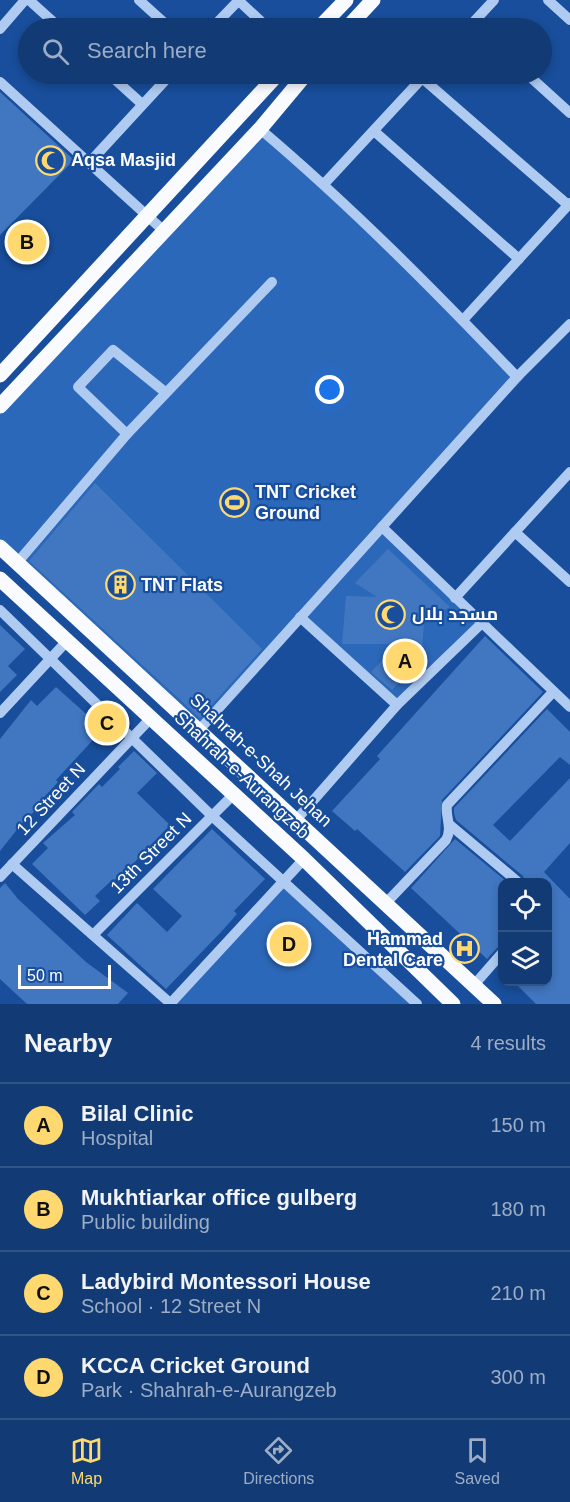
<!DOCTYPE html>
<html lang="en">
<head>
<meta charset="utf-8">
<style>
	:root { --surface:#123a74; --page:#1f457c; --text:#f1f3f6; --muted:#9cadc5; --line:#315486; --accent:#ffd96f }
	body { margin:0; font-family:Arial,Cairo,sans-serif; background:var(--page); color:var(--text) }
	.controls { position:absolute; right:18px; bottom:18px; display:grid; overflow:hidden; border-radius:12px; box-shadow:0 3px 9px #0003 }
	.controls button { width:54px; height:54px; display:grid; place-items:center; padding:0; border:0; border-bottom:2px solid var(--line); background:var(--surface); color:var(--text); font:30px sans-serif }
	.scale { position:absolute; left:18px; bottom:15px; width:93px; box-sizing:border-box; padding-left:6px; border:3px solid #fff; border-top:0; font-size:16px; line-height:21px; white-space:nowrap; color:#fff; -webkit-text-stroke:4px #184e9b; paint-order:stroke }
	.you { position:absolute; left:330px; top:390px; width:21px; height:21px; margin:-15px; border:4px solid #fff; border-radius:50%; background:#1a73e8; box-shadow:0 0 0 9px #1a73e833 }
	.badge { display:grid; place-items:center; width:39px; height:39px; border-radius:50%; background:var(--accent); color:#111; font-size:20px; font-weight:700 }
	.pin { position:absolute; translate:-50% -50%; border:3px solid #fff; box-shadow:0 2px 6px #0006 }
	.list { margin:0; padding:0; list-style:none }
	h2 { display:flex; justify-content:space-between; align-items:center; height:78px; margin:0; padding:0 24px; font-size:26px }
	h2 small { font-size:20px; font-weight:400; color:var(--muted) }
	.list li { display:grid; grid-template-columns:39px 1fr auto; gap:18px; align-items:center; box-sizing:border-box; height:84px; padding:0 24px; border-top:2px solid var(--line) }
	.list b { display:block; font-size:22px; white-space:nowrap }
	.list p { margin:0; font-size:20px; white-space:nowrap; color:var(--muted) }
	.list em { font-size:20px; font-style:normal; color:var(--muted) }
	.icon { flex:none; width:33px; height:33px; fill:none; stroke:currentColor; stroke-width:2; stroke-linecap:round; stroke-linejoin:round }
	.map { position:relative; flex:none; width:570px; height:1004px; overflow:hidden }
	.search { position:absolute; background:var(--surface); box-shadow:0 3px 9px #0003; left:18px; right:18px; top:18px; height:66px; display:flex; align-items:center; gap:15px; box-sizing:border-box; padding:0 21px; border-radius:33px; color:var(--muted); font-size:22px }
	.sheet { height:414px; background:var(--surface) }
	nav { display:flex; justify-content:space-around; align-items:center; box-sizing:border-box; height:84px; border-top:2px solid var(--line); background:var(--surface); font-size:16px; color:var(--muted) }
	nav a { display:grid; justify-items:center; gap:3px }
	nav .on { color:var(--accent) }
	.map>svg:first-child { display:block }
	.green { fill:#2c68b9 }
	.building { fill:#4177c1 }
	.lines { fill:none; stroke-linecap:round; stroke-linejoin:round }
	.minor { stroke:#afcbf2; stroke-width:10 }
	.major { stroke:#f9fbff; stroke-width:15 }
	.labels { text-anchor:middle; stroke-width:4.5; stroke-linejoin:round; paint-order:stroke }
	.poi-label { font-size:18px; font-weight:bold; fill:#fff; stroke:#184e9b; text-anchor:start }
	.street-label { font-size:18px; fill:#fff; stroke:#184e9b }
</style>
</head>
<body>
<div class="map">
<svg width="570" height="1004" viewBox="0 0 570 1004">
	<rect width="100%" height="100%" fill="#184e9b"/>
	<g class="green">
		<path d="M256,127L524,378L383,527L483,623L397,705L300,617L196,730L0,545V406Z"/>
		<path d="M285,885L417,1004H170Z"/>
	</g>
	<g class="building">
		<path d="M0,92L74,160L0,235Z"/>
		<path d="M95,483L262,649L200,718L29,561Z"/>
		<path d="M388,549L450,607L424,621L422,652L425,655L392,690L371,672L398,644H342L346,596L377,597L355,583Z"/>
		<path d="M0,625L25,649L8,666L17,675L0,692Z"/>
		<path d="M485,636L543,692L442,800L440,836L405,872L357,829L355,831L332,811L380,759L377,756Z"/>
		<path d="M56,687L103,729L56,780L58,782L35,807L37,809L23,822L0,851V739L31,700L37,706Z"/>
		<path d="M547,709L570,732V765L560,757L493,825L510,841L570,778V843L544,872L570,899V1004H536L513,981H548V882H525L523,876L456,820L454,813V808Z"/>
		<path d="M134,751L157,773L137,793L170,825L128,869L112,882L111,881L95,896L100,901L85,915L32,864L48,848L43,843L75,815L72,812L99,784L102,787L120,769L118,767Z"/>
		<path d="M212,829L265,879L234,911L237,914L222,931L166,989L107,935L137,903L167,932L182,916L153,889Z"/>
		<path d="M455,839L507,882H502V946L497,948L487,959L411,888Z"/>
		<path d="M5,883L18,899L86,962L128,993L118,1004H27L0,979V888Z"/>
	</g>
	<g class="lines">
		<g class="minor">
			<path d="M29,0L60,28"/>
			<path d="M139,0L170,28"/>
			<path d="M238,0L268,28"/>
			<path d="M548,0L570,20"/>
			<path d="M212,28L239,0"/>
			<path d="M468,28L494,0"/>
			<path d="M0,29L25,0"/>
			<path d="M109,74L142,104"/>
			<path d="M527,74L570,113"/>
			<path d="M422,78L568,205"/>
			<path d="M0,82L164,231"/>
			<path d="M260,129C351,206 435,291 517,377"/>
			<path d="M374,131L519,259"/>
			<path d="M89,163L171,74"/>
			<path d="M324,184L426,74"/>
			<path d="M463,320L570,203"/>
			<path d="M127,434L78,387L113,350L165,392"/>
			<path d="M382,527L570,707"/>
			<path d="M515,532L570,582"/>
			<path d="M17,563L127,434L272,282"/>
			<path d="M455,598L570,472"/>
			<path d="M0,610L212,816L417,1004"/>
			<path d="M300,617L397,705"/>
			<path d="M0,713L67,641"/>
			<path d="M200,729L517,377L570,324"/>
			<path d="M297,819L397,705L481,624"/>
			<path d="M450,825L518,882"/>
			<path d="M12,864L170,1003"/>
			<path d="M0,877L151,718"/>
			<path d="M386,903L446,840C453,827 445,818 447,805L553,692"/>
			<path d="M93,935L233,795"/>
			<path d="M474,985L502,953"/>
			<path d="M170,1004L304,859"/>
		</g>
		<g class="major">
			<path d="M319,28L346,0"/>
			<path d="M347,28L373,0"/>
			<path d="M0,375L278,74"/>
			<path d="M0,406L260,129L306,74"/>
			<path d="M0,547L494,1004"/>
			<path d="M0,579L304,859L453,1004"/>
		</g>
	</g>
	<defs>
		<symbol id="mosque-ring" viewBox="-11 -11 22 22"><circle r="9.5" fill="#184e9b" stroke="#ffd96f" stroke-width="1.5"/><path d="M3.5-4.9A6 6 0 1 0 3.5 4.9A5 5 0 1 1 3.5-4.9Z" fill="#ffd96f"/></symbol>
		<symbol id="stadium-ring" viewBox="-11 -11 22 22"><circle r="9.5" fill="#184e9b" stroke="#ffd96f" stroke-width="1.5"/><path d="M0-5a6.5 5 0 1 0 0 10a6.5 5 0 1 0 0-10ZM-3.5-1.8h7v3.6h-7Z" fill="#ffd96f"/></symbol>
		<symbol id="building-ring" viewBox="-11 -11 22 22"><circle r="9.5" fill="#184e9b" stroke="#ffd96f" stroke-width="1.5"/><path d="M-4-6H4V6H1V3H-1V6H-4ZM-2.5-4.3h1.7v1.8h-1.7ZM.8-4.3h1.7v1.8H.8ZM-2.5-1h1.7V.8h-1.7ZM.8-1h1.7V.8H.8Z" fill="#ffd96f"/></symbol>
		<symbol id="hospital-ring" viewBox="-11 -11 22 22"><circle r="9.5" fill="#184e9b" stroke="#ffd96f" stroke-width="1.5"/><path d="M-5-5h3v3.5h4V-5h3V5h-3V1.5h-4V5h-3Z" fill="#ffd96f"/></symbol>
	</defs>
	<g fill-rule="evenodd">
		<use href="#mosque-ring" x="34" y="144" width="33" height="33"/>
		<use href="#stadium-ring" x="218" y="486" width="33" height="33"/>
		<use href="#building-ring" x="104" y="568" width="33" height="33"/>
		<use href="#mosque-ring" x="374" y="598" width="33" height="33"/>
		<use href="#hospital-ring" x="448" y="932" width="33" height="33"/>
	</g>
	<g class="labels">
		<g class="poi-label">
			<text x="71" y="166">Aqsa Masjid</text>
			<text x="255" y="498">TNT Cricket<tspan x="255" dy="21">Ground</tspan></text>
			<text x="141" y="591">TNT Flats</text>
			<text x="412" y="620">مسجد بلال</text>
			<text x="443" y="945" text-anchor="end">Hammad<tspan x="443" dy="21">Dental Care</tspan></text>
		</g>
		<g class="street-label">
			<text transform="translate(261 760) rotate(43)" y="6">Shahrah-e-Shah Jehan</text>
			<text transform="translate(242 775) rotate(43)" y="6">Shahrah-e-Aurangzeb</text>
			<text transform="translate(51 799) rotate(-47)" y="6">12 Street N</text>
			<text transform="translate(151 853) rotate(-45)" y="6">13th Street N</text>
		</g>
	</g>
</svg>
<div class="controls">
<button><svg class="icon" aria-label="locate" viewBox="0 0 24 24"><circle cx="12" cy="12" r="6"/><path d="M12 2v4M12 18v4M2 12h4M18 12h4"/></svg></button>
<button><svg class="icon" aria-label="layers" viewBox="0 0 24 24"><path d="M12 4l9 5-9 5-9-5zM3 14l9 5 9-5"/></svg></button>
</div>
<div class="scale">50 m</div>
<div class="you"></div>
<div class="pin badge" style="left:405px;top:661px">A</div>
<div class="pin badge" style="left:27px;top:242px">B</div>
<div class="pin badge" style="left:107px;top:723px">C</div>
<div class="pin badge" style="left:289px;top:944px">D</div>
<div class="search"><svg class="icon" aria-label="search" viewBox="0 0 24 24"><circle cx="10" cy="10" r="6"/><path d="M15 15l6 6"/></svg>Search here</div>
</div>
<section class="sheet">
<h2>Nearby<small>4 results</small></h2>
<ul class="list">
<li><span class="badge">A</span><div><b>Bilal Clinic</b><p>Hospital</p></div><em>150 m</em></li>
<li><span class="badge">B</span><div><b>Mukhtiarkar office gulberg</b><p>Public building</p></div><em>180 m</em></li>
<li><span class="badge">C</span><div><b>Ladybird Montessori House</b><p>School · 12 Street N</p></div><em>210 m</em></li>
<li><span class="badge">D</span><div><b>KCCA Cricket Ground</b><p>Park · Shahrah-e-Aurangzeb</p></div><em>300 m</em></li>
</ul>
</section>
<nav>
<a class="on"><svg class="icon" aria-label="map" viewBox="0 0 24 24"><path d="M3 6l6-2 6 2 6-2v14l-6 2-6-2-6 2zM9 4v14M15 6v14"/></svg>Map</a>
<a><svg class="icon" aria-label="directions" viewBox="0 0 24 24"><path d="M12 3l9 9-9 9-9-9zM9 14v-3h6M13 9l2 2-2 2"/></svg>Directions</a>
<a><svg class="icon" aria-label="saved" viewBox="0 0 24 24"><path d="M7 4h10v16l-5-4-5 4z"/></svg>Saved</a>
</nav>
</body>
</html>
